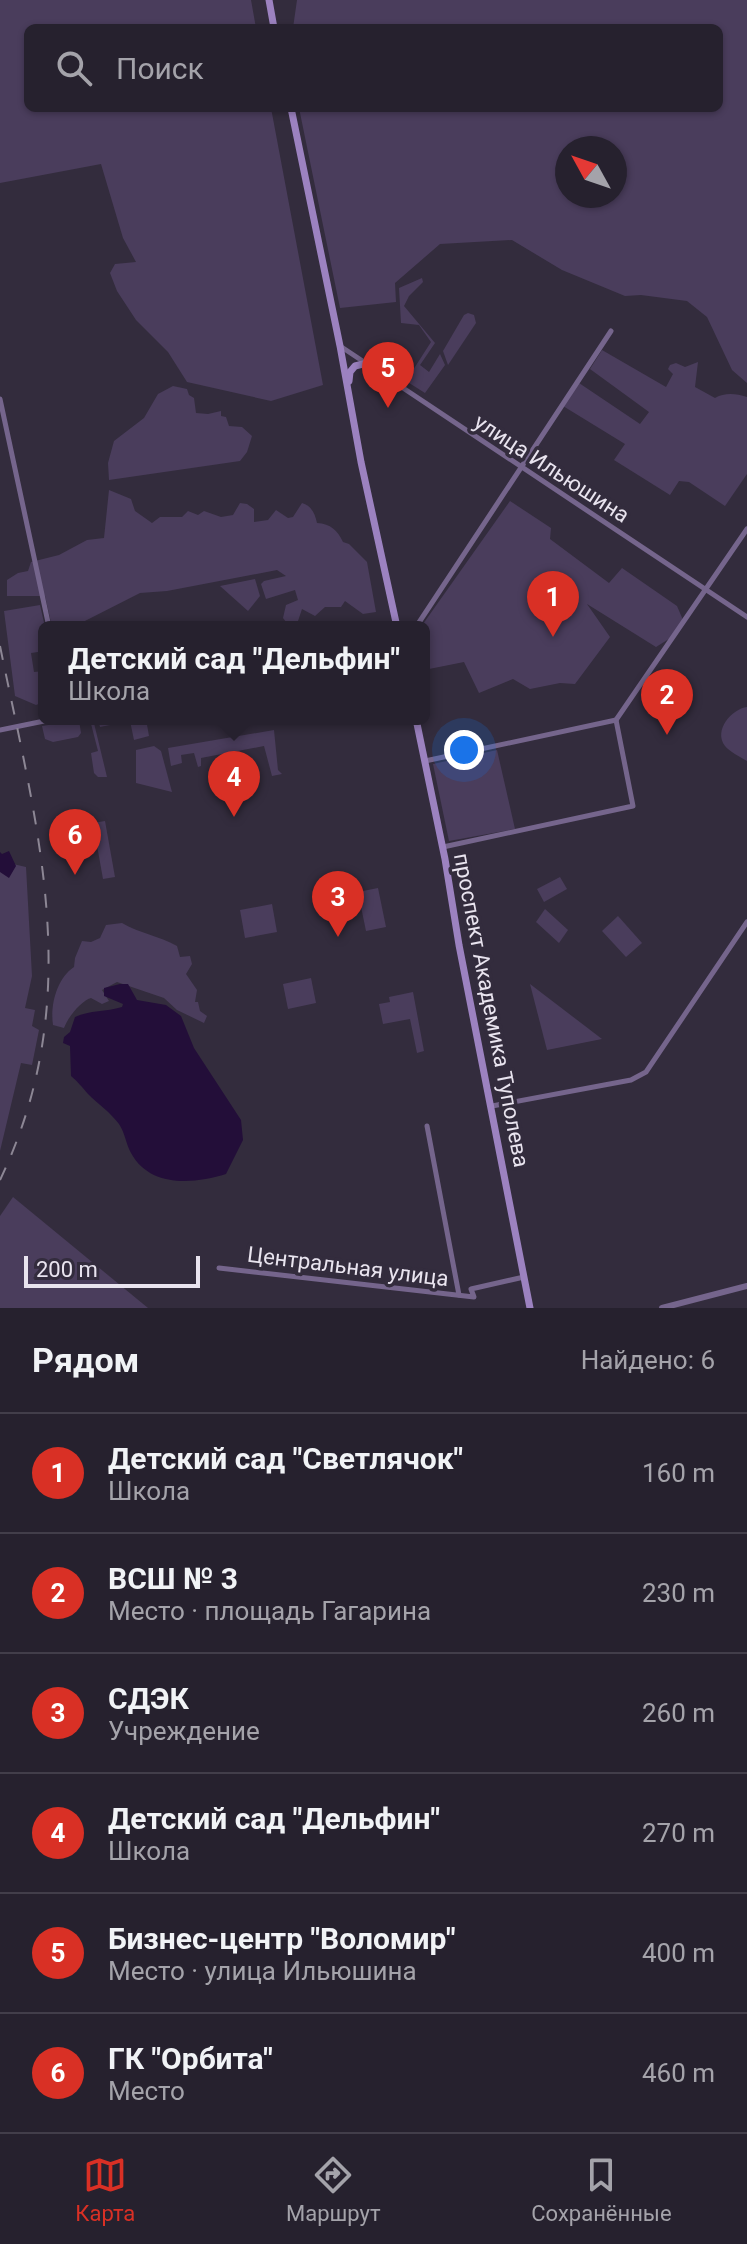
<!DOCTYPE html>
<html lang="ru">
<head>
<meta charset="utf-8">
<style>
	:root { --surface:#26212e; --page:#322e3a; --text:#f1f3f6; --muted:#a4a3aa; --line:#423e4a; --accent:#d93025 }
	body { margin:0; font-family:Roboto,sans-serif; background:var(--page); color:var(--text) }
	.compass { position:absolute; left:555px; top:136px; width:72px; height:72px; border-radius:50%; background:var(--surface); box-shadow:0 2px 6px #0004; rotate:310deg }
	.scale { position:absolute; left:24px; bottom:20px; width:176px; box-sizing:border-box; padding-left:8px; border:4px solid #e9e4ef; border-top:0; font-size:22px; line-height:28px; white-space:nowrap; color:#e9e4ef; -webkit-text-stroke:6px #332c3d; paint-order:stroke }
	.you { position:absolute; left:464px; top:750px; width:28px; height:28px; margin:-20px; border:6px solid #fff; border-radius:50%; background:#1a73e8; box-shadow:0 0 0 12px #1a73e833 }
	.badge { display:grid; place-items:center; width:52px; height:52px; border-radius:50%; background:var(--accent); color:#fff; font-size:26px; font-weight:700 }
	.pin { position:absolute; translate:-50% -66px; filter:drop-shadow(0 2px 4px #0008) }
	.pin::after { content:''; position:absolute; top:42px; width:28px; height:24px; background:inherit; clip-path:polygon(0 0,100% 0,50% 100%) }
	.popup { position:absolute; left:38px; top:621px; width:392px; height:104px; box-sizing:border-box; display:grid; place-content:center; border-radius:12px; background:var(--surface); filter:drop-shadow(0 2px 6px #0005); font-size:26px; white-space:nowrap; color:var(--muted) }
	.popup b { font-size:30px; color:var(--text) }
	.popup::after { content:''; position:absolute; left:50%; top:100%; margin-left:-16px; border:16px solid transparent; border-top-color:var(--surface) }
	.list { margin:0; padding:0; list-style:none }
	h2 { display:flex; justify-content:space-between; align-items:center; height:104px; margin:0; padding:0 32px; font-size:34px }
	h2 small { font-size:26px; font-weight:400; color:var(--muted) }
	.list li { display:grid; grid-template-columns:52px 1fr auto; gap:24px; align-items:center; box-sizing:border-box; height:120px; padding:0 32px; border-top:2px solid var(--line) }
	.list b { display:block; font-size:30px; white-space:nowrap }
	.list p { margin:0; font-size:26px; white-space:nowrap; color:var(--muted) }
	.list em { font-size:26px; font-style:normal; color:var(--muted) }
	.icon { flex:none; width:44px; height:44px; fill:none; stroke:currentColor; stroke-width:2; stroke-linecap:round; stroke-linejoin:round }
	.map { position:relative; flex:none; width:747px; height:1308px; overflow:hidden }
	.search { position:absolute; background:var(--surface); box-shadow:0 2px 6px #0004; left:24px; right:24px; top:24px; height:88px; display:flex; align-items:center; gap:20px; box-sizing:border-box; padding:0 28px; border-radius:12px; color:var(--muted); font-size:30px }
	.sheet { height:824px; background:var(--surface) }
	nav { display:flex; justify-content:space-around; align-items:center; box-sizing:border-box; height:112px; border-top:2px solid var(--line); background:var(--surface); font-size:22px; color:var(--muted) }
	nav a { display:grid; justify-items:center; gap:4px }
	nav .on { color:var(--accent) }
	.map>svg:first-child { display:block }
	.green { fill:#4a3d5c; fill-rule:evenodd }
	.water { fill:#230e39 }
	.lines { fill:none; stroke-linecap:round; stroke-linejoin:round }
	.minor { stroke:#75658c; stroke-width:5 }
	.tertiary { stroke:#75658c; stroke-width:6 }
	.secondary { stroke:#9c82c0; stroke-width:7 }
	.rail { stroke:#8d8795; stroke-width:2; stroke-dasharray:14 14; stroke-linecap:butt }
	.labels { text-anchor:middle; stroke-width:7; stroke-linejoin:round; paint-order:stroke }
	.street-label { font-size:22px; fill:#e9e4ef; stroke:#332c3d }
</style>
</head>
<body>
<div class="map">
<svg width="747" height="1308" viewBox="0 0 747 1308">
	<rect width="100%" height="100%" fill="#332c3d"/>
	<g class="green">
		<path d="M0,0H251L256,28H28V108H271L323,385L271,401L187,382L168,352L136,320L117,291L110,273L115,264L136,262L123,238L101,164L0,183Z"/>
		<path d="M297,0H747V383L732,370L707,317L687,301L641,295L625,296L562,270L512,240L440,244L395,283L396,302L340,308L299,108H719V28H293ZM615,148V196H567V148Z"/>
		<path d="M422,278L423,282L409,296L404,306L435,343L420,365L429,372L440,354L445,365L425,393L406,381L431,342L419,325L401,323L399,288Z"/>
		<path d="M468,313L474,315L476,323L448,365L443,351L464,315Z"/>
		<path d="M602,350L666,387L673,374L668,369L670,365L676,363L685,367L698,362L695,387L715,398C726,392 736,394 747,397V474L725,506L689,482L679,481L670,495L614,460L625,444L563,406L579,383L640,424L649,412L590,369Z"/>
		<path d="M173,386L187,389L189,395L194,398L196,413L208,414L221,411V416L226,417L229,426L242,427L252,436L247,452L240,461L109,480L108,463L114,441L144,418L158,394Z"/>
		<path d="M109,490L131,499L135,511L152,523L160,517H182L188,511L198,515L204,511L221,517L233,515L240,503L247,504L254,509V522L268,520L276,510L288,518L293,517L302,503C312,506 315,514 317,523C331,524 337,530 343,542L349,544L367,562L376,612L363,614L345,601L341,607H325L315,616L302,609L298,621L286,622L283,618L286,605L298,600L295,590L266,599L261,584L264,581L286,576L277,570L167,591L140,593L79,624L52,627L45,596H7V580L18,573L28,571L31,562L59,555L87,540L104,538Z"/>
		<path d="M510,501L551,528L550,539L609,583L622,568L677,606L683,620L672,637L656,647L587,604L610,637L575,684L560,683L530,689L513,679L479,693L464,662L424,670L423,624Z"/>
		<path d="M255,579L260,596L248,611L220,586Z"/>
		<path d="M40,605L45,627L44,646L38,647V652L31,653L34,672L44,671V702L36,705L15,696L4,611Z"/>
		<path d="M747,707V761C740,757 730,752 725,746C713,730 732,709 747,707Z"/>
		<path d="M85,719H93L107,777H98L94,773L91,753L98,751L90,720Z"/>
		<path d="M98,719H146L149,736L134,740L130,721L100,727Z"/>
		<path d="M79,720L81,733L78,737L53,742L45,739L42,726Z"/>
		<path d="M274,730L278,770L282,774L272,776L264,746L201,758V766L198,767L194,753L181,755L182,763L171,766L168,748Z"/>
		<path d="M154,746L161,751L172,792L136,783V750Z"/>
		<path d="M497,750L515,829L449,841L433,764Z"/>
		<path d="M105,821L115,877L103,879L93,823Z"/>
		<path d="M0,861L26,867L32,976L25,1008L35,1010L32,1026L39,1030L32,1065L21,1063L0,1151Z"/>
		<path d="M560,877L567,889L544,902L537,889Z"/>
		<path d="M378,888L386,927L366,931L358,892Z"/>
		<path d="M272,904L277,932L245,938L240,910Z"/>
		<path d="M545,909L568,930L559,943L536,922Z"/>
		<path d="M618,916L642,943L626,957L602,931Z"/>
		<path d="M122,923C139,933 159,936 177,946L180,957L190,956L192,964L186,974L197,990L195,1002H198L200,1011L207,1016L204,1023L177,1010L164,998L117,982L102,990L109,1001L102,1004L91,998C81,1001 68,1017 64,1028L53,1025C50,1005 57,978 74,967L75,958L82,941L91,942L100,938L106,925Z"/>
		<path d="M311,978L316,1003L288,1009L283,984Z"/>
		<path d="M530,984L602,1039L547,1050Z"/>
		<path d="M413,992L424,1051L417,1053L410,1019L383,1024L379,1004L390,1002L389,997Z"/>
		<path d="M13,1197L148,1308H0V1216Z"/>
	</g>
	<g class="water">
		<path d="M9,851L16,866L9,878L0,872V852L2,854Z"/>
		<path d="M120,984H128L137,1000L166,1005L181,1016L194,1048L241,1120L243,1140L226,1174C194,1184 150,1188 131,1153C126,1144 125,1133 119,1124C110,1112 98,1104 88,1094C82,1087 78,1082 71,1076L70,1046L63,1043L64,1037L70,1032L75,1017C90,1010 106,1012 122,1007L123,1004L104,996V988Z"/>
	</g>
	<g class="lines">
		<g class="minor">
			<path d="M340,346L747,617"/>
			<path d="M0,399L49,627"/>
			<path d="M416,627L611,331"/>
			<path d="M616,720L747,529"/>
			<path d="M0,730L54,719"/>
			<path d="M425,761L616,720"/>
			<path d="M443,847L633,806L616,720"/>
			<path d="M492,1106L631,1080L646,1072L747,922"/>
			<path d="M427,1126L459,1295"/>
			<path d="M219,1268L474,1297L471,1289L524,1277"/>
		</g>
		<path class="tertiary" d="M662,1308L747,1286"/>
		<g class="secondary">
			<path d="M269,0L274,28"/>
			<path d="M291,108L340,346L361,462L397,627"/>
			<path d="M349,381L350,372L355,366L367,363"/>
			<path d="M416,719L445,859L459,945L530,1308"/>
		</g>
		<path class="rail" d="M0,646C38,832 87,998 0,1180"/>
	</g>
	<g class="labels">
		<g class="street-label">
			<text transform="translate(552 468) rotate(33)" y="8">улица Ильюшина</text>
			<text transform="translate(492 1010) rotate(79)" y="8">проспект Академика Туполева</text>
			<text transform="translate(348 1266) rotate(7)" y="8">Центральная улица</text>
		</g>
	</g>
</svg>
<svg class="compass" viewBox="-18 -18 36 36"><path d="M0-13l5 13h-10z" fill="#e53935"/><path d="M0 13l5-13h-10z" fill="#a4a3aa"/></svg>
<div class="scale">200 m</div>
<div class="you"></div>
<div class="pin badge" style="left:553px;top:637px">1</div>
<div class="pin badge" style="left:667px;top:735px">2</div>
<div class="pin badge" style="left:338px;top:937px">3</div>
<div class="pin badge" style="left:234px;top:817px">4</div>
<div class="popup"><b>Детский сад &quot;Дельфин&quot;</b>Школа</div>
<div class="pin badge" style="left:388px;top:408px">5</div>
<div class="pin badge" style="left:75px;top:875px">6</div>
<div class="search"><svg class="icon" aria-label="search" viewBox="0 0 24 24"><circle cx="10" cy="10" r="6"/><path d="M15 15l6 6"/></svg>Поиск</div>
</div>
<section class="sheet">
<h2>Рядом<small>Найдено: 6</small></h2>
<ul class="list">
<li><span class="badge">1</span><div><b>Детский сад &quot;Светлячок&quot;</b><p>Школа</p></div><em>160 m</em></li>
<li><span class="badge">2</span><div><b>ВСШ № 3</b><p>Место · площадь Гагарина</p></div><em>230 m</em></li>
<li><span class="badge">3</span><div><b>СДЭК</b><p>Учреждение</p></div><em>260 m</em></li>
<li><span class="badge">4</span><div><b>Детский сад &quot;Дельфин&quot;</b><p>Школа</p></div><em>270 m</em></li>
<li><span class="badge">5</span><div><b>Бизнес-центр &quot;Воломир&quot;</b><p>Место · улица Ильюшина</p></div><em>400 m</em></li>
<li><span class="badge">6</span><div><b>ГК &quot;Орбита&quot;</b><p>Место</p></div><em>460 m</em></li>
</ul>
</section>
<nav>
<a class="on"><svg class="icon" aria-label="map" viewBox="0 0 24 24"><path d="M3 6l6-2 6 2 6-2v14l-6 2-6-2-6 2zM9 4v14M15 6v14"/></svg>Карта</a>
<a><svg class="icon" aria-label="directions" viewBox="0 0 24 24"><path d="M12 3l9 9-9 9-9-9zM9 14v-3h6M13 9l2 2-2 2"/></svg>Маршрут</a>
<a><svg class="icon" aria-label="saved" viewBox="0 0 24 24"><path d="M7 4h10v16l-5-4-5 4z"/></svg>Сохранённые</a>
</nav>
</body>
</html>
